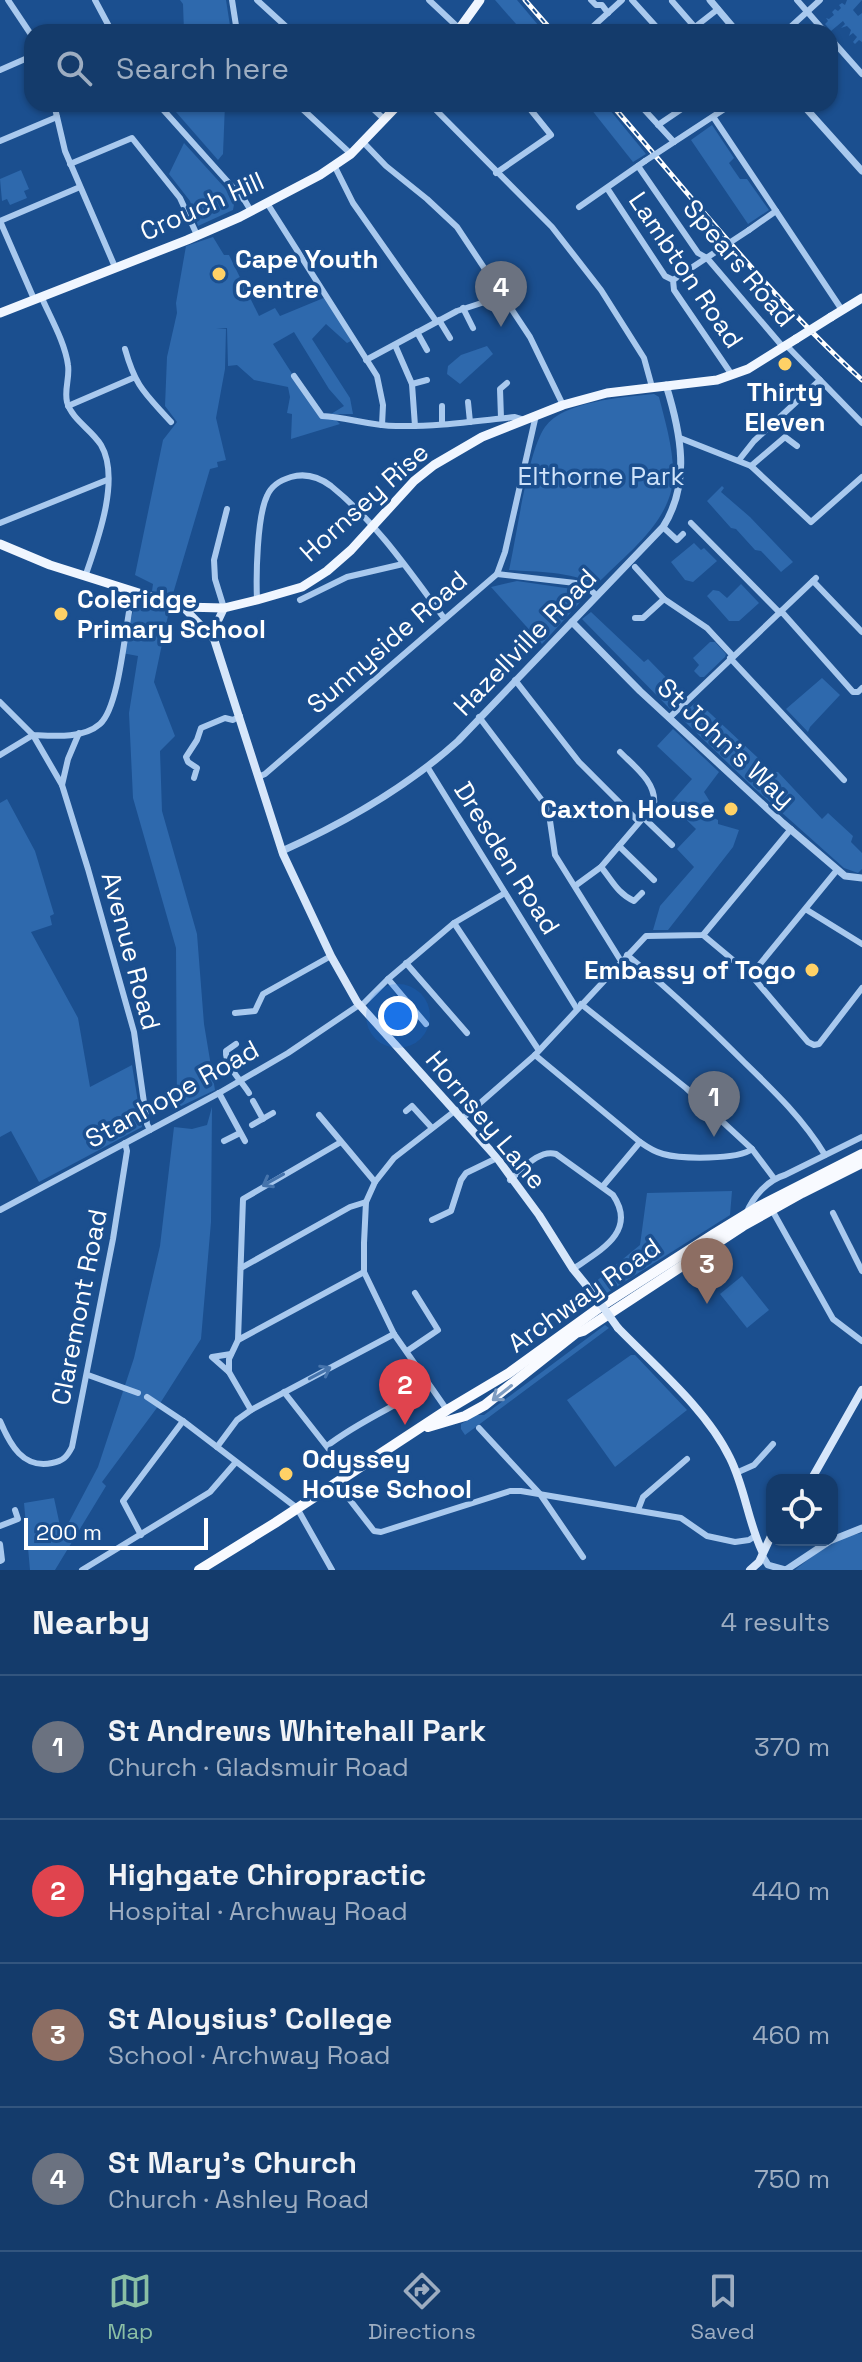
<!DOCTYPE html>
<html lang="en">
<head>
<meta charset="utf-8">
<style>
	:root { --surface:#143b6b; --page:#214673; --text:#f1f3f6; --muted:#9dadc1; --line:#33557e; --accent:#8abfa5 }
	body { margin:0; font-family:"Space Grotesk",sans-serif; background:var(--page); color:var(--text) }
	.controls { position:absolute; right:24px; bottom:24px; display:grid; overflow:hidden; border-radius:16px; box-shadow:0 2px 6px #0004 }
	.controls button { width:72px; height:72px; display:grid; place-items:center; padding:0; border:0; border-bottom:2px solid var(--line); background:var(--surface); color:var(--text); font:40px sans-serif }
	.scale { position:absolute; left:24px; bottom:20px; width:184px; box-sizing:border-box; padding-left:8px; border:4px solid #fff; border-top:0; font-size:22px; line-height:28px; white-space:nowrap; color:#fff; -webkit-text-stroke:6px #1b4f8f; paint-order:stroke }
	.you { position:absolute; left:398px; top:1016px; width:28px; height:28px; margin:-20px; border:6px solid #fff; border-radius:50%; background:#1a73e8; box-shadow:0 0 0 12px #1a73e833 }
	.badge { display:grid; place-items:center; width:52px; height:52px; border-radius:50%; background:var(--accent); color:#fff; font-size:26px; font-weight:700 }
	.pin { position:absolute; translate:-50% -66px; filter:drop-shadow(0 2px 4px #0008) }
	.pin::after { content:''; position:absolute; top:42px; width:28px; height:24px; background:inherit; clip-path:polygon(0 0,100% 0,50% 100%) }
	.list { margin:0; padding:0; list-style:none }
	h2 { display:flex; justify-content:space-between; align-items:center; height:104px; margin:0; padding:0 32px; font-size:34px }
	h2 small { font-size:26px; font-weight:400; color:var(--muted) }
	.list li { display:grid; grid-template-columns:52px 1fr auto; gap:24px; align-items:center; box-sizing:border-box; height:144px; padding:0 32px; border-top:2px solid var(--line) }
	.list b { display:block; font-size:30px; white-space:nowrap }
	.list p { margin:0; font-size:26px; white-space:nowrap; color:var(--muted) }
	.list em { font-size:26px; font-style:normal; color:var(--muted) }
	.icon { flex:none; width:44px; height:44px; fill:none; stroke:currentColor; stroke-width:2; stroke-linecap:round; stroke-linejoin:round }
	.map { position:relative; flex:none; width:862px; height:1570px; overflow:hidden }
	.search { position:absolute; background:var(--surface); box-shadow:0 2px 6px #0004; left:24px; right:24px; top:24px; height:88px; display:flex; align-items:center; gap:20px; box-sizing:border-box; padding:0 28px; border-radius:24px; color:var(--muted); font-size:30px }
	.sheet { height:680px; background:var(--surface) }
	nav { display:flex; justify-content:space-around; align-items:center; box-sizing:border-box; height:112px; border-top:2px solid var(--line); background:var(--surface); font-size:22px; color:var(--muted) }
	nav a { display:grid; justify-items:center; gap:4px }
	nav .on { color:var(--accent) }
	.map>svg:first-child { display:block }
	.green { fill:#2e69ad }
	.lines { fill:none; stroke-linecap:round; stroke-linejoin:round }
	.minor { stroke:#a9c9ee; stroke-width:6 }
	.tertiary { stroke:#a9c9ee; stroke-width:7 }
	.secondary { stroke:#d6e6fa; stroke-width:8 }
	.primary { stroke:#f0f6ff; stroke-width:9 }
	.trunk { stroke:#f8faff; stroke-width:10 }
	.rail-casing { stroke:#fff; stroke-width:5 }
	.rail { stroke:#1b4f8f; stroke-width:2; stroke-dasharray:6; stroke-linecap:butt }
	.minor-bridge { stroke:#a9c9ee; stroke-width:6 }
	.secondary-bridge { stroke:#d6e6fa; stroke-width:8 }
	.primary-bridge { stroke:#f0f6ff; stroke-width:9 }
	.oneway { stroke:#4674ac }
	.oneway2 { stroke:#7e9cc1 }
	.poi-dot { fill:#ffd166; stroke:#1b4f8f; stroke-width:3 }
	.labels { text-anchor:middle; stroke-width:7; stroke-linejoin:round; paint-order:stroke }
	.street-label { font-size:26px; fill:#fff; stroke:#1b4f8f }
	.poi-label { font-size:26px; font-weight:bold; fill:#fff; stroke:#1b4f8f; text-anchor:start }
	.park-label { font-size:26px; fill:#cfe3fa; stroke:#1b4f8f }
</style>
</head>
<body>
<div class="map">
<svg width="862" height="1570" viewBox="0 0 862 1570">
	<rect width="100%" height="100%" fill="#1b4f8f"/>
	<g class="green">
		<path d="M180,0H226L231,32H184L183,4Z"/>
		<path d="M495,0H517L544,32H523Z"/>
		<path d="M847,0H862L853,10L858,16L862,13V42L859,40L855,44L853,42L857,37L853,33L849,36L851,30L847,26L841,28L845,24L843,21L831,31L825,24L828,21L826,18L829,19L834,15L832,12L835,9L838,11L841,8L839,5L842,3L845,5Z"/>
		<path d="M169,104H225L223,154L218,160Z"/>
		<path d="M587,104H605L646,154L633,162Z"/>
		<path d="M712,125L734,158L729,163L740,179H747L769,210L748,224L691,140Z"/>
		<path d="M184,143L235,199L233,210L198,226L190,201L169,174Z"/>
		<path d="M21,170L29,189L24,191L27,198L10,205L7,199L2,201L0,179Z"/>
		<path d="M213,237L224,255H229L259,316L275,308L280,316L326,297L351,341L347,343L326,324L312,339L350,398L353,414H331L344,406L329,389L294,332L273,344L320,417H333L340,424L291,439L292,414L287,413L290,397L288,387L254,380L237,365L228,366L227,328L216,329H226L225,369L216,418L226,460L217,462L218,467L210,469L172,597L152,591L153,584L135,575L163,440L177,422L165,406L167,357L177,313L176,303L186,246Z"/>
		<path d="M487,346L493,354L460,384L447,374L448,366L461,355Z"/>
		<path d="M654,394L659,397C666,425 679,466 670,495C659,531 621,559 596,585C570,571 538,572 509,570C517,536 527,453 545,427C563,401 624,397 654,394Z"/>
		<path d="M722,486L724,488L721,492L750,517L793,562L781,572L761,551L755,550L736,529L731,528L707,501Z"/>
		<path d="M694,543L701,550L704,548L717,561L693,582L685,580L671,562Z"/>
		<path d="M517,581L579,590L584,598L542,644L491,587Z"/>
		<path d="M741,584L759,603L739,621H729L707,596L713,590L719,591L727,598Z"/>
		<path d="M136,600L169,611L154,682L175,736L160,751L162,811L197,934L204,1024L215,1090L177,1108L176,948L133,798L129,713L138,656L122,653Z"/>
		<path d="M591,612L644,662L648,659L685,697L670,709L582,619Z"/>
		<path d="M710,642H715L726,654L725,657L704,677H700L694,671L699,665L693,658Z"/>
		<path d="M822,678L840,695L810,727L808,732L786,709Z"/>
		<path d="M697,701L773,772H778L822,819L828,813L853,836L851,842L862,853V869L858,873L844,868L754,788L682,719V715Z"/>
		<path d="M673,729L719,772L704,792L715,810L714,818L718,820V824L739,830L733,847L668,930H653L660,906L694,867L677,849L696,829L670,804L692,779L657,746Z"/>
		<path d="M7,799L35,851L54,914L50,916L52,925L31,932L78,1018L90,1087L132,1065L142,1127L39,1182L11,1131L0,1137V803Z"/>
		<path d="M212,1107L211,1222L201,1339L159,1405L102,1482L106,1486L55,1570H30L24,1503L54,1498L62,1535L98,1467L134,1358L160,1246L174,1127L192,1129L207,1125Z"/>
		<path d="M732,1191L730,1215L602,1296L594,1283L640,1245L647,1193Z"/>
		<path d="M742,1276L769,1310L747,1328L720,1294Z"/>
		<path d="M605,1325L609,1328L465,1435L461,1429V1424L476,1415H484Z"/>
		<path d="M631,1355H635L687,1410L615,1467L567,1400Z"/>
		<path d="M862,1533V1570H795C816,1553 835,1538 862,1533Z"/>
	</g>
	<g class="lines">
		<g class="minor">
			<path d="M8,0L32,36"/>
			<path d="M95,0L112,32"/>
			<path d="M232,0L237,32"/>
			<path d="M257,0L292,32"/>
			<path d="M429,0L463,32"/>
			<path d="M591,0L596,5H602L608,13"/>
			<path d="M632,0L661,32"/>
			<path d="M797,0L825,32"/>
			<path d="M672,1L699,32"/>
			<path d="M695,27L718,9"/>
			<path d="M587,32L622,0"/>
			<path d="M785,32L820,0"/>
			<path d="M830,38L862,74"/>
			<path d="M0,70L32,56"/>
			<path d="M54,104L65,151L115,267"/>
			<path d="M158,104L245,201L251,211"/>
			<path d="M297,104L351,154"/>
			<path d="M368,104L385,120"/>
			<path d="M430,104L552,227L601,290L644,358L652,387"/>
			<path d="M639,104L674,142L732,104"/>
			<path d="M714,118L842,310"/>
			<path d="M658,125L689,104"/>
			<path d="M0,141L57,117"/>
			<path d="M363,142L386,166L427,199L457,227L530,337L563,405"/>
			<path d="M70,164L132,138L180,198L197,235"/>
			<path d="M638,166L698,253L707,258L783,347"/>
			<path d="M335,167L353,203L436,321"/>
			<path d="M496,173L551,135L526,104"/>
			<path d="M607,188L665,276L673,280L674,290L732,375"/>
			<path d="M267,203L377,376L383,405L382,425"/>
			<path d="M579,207L645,161"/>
			<path d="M749,230L776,211"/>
			<path d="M673,280L717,251"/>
			<path d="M41,296C50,317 65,342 68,365C70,378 64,389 67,402C72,420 91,429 101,445C121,479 97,542 85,577"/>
			<path d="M34,299L0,221L80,187"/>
			<path d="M463,308L473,328"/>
			<path d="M439,320L450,338"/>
			<path d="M417,332L427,350"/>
			<path d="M395,345L412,384L415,426"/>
			<path d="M786,345L862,423"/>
			<path d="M125,349C136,388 145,393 171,422"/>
			<path d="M366,360L457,311L503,296"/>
			<path d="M294,376L322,416C347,417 371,426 396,426C436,427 476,421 515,417L525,420"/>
			<path d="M412,384L427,380"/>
			<path d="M468,402L470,422"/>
			<path d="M68,406L133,378"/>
			<path d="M442,406V424"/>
			<path d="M501,418L500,389L507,383"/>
			<path d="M680,438L751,466L811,522L862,477"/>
			<path d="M739,460L754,441L820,380"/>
			<path d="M751,466L785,437L797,446"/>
			<path d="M0,523L107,480"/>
			<path d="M691,523L780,613"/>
			<path d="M663,527L677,540L683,534"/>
			<path d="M635,567L664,599L707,628L733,656"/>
			<path d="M497,574L584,584L597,596"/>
			<path d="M813,581L862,632"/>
			<path d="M257,600C256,575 257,517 267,496C271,486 281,480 291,477C305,473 319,477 331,486C376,522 410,572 444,618"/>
			<path d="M300,600L347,577L403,564"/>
			<path d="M224,608L215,579L214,560L227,509"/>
			<path d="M781,611L853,692H858L862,688"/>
			<path d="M635,618H643L664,599"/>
			<path d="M730,658L844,780"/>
			<path d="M515,680L579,762L639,822"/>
			<path d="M0,702L33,735C53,736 83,739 100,724C120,706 125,625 132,596"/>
			<path d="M479,717L544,803L549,814L555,855L621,961"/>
			<path d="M669,718L816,578"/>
			<path d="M0,755L33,735L62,785L88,869L134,1032L147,1124L150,1130"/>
			<path d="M428,768L577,1009"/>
			<path d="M258,777L265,774L497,574L505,552L536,415"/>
			<path d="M194,778L197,768L188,762L186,757L197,740L201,728L225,718L233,720L240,716"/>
			<path d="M62,785L68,759L79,733"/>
			<path d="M644,818L672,845"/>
			<path d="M619,846L654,880"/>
			<path d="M601,867C612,880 617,893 634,901L642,893"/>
			<path d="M575,886L601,867L654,805C657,783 635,767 620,752"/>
			<path d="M807,910L862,944"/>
			<path d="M454,923L538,1049"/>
			<path d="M703,935L751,975L808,1042L814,1045L819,1044L862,988"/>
			<path d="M627,955C669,989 707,1025 745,1063C775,1092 803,1119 825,1155"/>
			<path d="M406,963L467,1033"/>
			<path d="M751,975L837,870"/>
			<path d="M388,979L426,1024"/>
			<path d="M581,1004L686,1088L752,1149"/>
			<path d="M361,1006L388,979L454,923L505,893"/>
			<path d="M235,1013L255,1011L263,994L331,956"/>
			<path d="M236,1044L226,1051C225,1066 241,1080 249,1093"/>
			<path d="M535,1055L640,1142C647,1147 655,1152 663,1154C681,1159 738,1160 752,1149L773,1177"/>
			<path d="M219,1093L245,1141"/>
			<path d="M253,1101L263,1119"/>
			<path d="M406,1111L412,1106L432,1128"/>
			<path d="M319,1115L375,1182"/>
			<path d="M463,1118L535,1055L646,936L703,935L791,829"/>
			<path d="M252,1125L273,1113"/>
			<path d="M224,1141L240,1133"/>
			<path d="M510,1180C523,1169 539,1149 556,1154L613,1195C638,1232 599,1251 573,1269"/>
			<path d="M603,1186L640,1142"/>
			<path d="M0,1210L219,1093L288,1053L359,1005"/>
			<path d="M772,1210L833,1319L862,1341"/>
			<path d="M833,1213L862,1271"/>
			<path d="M746,1214C753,1196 768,1180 785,1175L862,1137"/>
			<path d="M432,1220L451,1211L461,1180L466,1173L497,1158"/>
			<path d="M241,1268L350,1207L366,1202"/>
			<path d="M238,1340L364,1272"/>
			<path d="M407,1351L438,1330L415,1293"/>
			<path d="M229,1372L212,1357L231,1354"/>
			<path d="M88,1375L138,1393"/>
			<path d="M284,1392L342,1466"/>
			<path d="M147,1397L183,1421L297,1508L332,1570"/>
			<path d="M251,1410L229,1372V1359L238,1340L243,1199L341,1142"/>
			<path d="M447,1410L394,1334L364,1272V1243L366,1202L375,1182L394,1158L456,1110"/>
			<path d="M0,1421C10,1445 23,1469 52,1463C63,1461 67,1457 72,1447L113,1239L127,1151L125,1143"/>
			<path d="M479,1428L540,1494L583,1557"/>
			<path d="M327,1446C359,1421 395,1407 429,1385"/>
			<path d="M217,1447L237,1420L251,1410L394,1334"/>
			<path d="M736,1473L754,1465L773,1444"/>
			<path d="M336,1482L374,1531L381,1532L510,1491H521L681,1518L707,1536L735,1542L749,1540L755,1536"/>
			<path d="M638,1510L643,1497L687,1459"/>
			<path d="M0,1526L18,1519L15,1510"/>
			<path d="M141,1535L123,1501L183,1421"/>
			<path d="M0,1544L2,1560L0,1561"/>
			<path d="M82,1570L210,1492L236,1462"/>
		</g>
		<g class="tertiary">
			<path d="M710,0L737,32"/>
			<path d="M802,104L862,171"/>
			<path d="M572,622L640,691L783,823L845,876L862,878"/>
			<path d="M282,851C344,823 407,787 458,741L663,527C691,483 681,433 666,385"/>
			<path d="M832,1540L862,1528"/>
			<path d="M762,1555L768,1565L786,1570L831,1540"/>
		</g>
		<g class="secondary">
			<path d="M183,607L214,639L283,854L331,956L357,1002L497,1158L539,1215L573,1269L595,1296"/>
			<path d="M214,638L215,627L224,608"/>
			<path d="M618,1328C656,1367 707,1410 730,1458C745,1488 748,1522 762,1551"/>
			<path d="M811,1480L862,1390"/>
			<path d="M750,1570L759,1562L772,1534"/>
		</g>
		<g class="primary">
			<path d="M457,32L480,0"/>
			<path d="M0,313L187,240L240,217L320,175L351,154L399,104"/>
			<path d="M831,317L862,298"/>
			<path d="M0,544L50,565L183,607L224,608L257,600L302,587L327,571L351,550L414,481L434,465L482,437L563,405L607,393L717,380L748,369L796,339"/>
		</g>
		<g class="trunk">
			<path d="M428,1427L465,1416L485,1405L576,1333L583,1331L743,1226L802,1193L862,1163"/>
			<path d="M199,1570L275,1523L447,1410L509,1373L603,1305L714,1234L758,1207L862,1154"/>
		</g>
		<defs>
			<g id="rail">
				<path d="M525,0L553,32"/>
				<path d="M611,104C692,197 770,297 862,380"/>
			</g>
		</defs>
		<use href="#rail" class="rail-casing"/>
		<use href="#rail" class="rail"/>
		<g class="minor-bridge">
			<path d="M645,161L674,142"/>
			<path d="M717,251L749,230"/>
		</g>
		<path class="secondary-bridge" d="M595,1296L618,1328"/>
		<path class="primary-bridge" d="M796,339L831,317"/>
	</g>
	<defs><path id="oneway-shaft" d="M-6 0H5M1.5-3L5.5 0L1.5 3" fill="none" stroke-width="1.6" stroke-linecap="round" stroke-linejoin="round" transform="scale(2)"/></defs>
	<g class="oneway">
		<use href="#oneway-shaft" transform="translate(273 1180) rotate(151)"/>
		<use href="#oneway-shaft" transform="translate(320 1373) rotate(-28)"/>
	</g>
	<use class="oneway2" href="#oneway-shaft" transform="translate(502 1393) rotate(142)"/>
	<g class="poi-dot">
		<circle cx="219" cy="274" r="8"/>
		<circle cx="785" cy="364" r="8"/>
		<circle cx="61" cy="614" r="8"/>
		<circle cx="731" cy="809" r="8"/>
		<circle cx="812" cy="970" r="8"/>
		<circle cx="286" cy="1474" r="8"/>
	</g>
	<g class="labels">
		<g class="street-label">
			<text transform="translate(202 206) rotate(-24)" y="9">Crouch Hill</text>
			<text transform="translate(739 263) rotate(50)" y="9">Spears Road</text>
			<text transform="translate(686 270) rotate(56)" y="9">Lambton Road</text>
			<text transform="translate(364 502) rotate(-42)" y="9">Hornsey Rise</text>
			<text transform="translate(387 642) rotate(-41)" y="9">Sunnyside Road</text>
			<text transform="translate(525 642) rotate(-46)" y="9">Hazellville Road</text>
			<text transform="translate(726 743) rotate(43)" y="9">St John's Way</text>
			<text transform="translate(507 858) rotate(58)" y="9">Dresden Road</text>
			<text transform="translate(131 951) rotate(75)" y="9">Avenue Road</text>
			<text transform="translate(172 1094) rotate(-29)" y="9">Stanhope Road</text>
			<text transform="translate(486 1120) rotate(50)" y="9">Hornsey Lane</text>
			<text transform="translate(584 1295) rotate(-35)" y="9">Archway Road</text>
			<text transform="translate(79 1307) rotate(-79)" y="9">Claremont Road</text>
		</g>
		<g class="poi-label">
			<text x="235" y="268">Cape Youth<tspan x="235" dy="30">Centre</tspan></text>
			<text x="785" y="401" text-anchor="middle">Thirty<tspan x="785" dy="30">Eleven</tspan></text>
			<text x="77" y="608">Coleridge<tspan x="77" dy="30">Primary School</tspan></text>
			<text x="715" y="818" text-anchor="end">Caxton House</text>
			<text x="796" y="979" text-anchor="end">Embassy of Togo</text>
			<text x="302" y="1468">Odyssey<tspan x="302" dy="30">House School</tspan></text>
		</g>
		<g class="park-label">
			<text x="601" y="485">Elthorne Park</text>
		</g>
	</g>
</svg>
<div class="controls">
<button><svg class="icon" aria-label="locate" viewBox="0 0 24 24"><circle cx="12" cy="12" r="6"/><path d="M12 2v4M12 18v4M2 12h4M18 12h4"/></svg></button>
</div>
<div class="scale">200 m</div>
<div class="you"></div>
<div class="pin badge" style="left:714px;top:1137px;background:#6b7280">1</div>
<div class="pin badge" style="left:405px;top:1425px;background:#e0444e">2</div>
<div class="pin badge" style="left:707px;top:1304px;background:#8d6e63">3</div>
<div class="pin badge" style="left:501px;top:327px;background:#6b7280">4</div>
<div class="search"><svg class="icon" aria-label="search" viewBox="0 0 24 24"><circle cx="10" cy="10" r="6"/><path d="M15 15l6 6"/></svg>Search here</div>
</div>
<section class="sheet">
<h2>Nearby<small>4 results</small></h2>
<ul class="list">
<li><span class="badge" style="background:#6b7280">1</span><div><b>St Andrews Whitehall Park</b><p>Church · Gladsmuir Road</p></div><em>370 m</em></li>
<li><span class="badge" style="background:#e0444e">2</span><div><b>Highgate Chiropractic</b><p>Hospital · Archway Road</p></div><em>440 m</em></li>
<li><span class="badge" style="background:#8d6e63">3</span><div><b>St Aloysius' College</b><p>School · Archway Road</p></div><em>460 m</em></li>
<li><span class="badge" style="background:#6b7280">4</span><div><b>St Mary's Church</b><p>Church · Ashley Road</p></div><em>750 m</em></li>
</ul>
</section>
<nav>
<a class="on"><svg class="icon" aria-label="map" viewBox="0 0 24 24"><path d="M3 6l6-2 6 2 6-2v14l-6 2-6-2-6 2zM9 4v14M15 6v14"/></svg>Map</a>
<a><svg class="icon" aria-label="directions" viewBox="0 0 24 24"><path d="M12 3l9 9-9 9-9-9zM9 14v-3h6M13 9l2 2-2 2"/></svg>Directions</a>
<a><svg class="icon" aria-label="saved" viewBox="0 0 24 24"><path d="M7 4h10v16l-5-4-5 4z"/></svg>Saved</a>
</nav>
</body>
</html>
